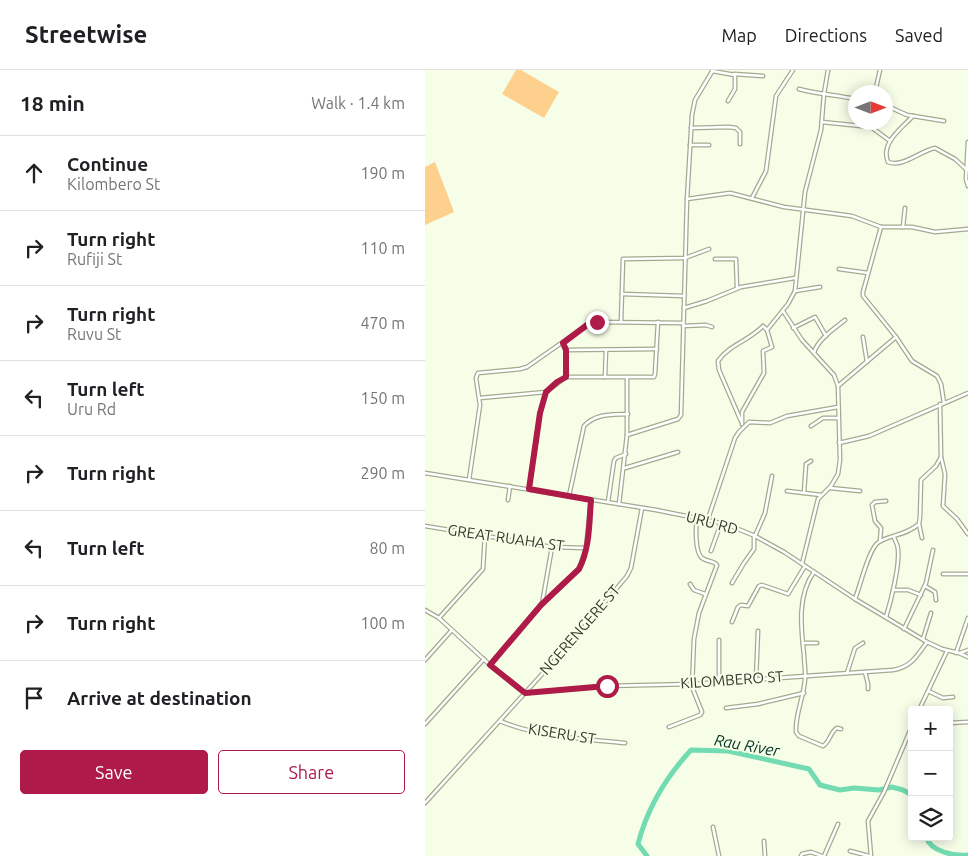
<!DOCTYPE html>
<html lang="en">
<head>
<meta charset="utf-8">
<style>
	:root { --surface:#fff; --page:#f2f2f2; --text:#202124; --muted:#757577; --line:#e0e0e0; --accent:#ae1b49 }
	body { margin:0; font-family:Ubuntu,sans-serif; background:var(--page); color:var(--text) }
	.controls { position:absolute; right:15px; bottom:15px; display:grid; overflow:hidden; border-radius:5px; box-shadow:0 2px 12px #0003 }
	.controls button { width:45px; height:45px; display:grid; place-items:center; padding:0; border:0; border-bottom:1px solid var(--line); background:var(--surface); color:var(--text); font:25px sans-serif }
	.compass { position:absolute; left:423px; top:15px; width:45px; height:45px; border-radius:50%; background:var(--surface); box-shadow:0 2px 12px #0003; rotate:90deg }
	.stop { position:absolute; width:15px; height:15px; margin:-11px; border:4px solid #ae1b49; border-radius:50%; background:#fff }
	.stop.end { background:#ae1b49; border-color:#fff; box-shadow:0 1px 5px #0008 }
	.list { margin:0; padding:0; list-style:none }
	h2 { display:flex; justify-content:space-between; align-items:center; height:65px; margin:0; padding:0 20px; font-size:21px }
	h2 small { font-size:16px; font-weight:400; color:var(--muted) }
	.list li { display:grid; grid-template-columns:32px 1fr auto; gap:15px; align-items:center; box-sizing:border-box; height:75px; padding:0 20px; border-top:1px solid var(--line) }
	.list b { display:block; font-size:19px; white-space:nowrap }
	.list p { margin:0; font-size:16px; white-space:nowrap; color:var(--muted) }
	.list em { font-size:16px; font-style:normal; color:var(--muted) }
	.actions { display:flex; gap:10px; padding:15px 20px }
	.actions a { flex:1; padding:11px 0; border:1px solid var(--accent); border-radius:5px; text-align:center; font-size:18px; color:var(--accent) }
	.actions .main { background:var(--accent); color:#fff }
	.icon { flex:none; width:28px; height:28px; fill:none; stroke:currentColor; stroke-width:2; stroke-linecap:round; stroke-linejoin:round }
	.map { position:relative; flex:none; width:543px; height:786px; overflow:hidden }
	header { display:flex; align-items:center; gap:30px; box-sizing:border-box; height:70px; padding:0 25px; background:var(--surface); border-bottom:1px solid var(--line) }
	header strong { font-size:24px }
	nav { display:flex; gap:28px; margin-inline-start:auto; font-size:18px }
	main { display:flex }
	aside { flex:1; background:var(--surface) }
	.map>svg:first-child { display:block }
	.green { fill:#fdd08e }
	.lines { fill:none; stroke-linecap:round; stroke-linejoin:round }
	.river { stroke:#72dbb2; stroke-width:5 }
	.minor-casing { stroke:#a2aa8f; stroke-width:5 }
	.tertiary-casing { stroke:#a2aa8f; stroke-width:5 }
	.minor { stroke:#fff; stroke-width:2.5 }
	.tertiary { stroke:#fff; stroke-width:2.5 }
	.route { stroke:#ae1b49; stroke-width:6 }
	.labels { text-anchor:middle; stroke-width:4; stroke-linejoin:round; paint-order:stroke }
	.street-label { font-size:15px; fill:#35382e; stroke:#f7fee8 }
	.water-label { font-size:16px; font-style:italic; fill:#023324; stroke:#f7fee8 }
</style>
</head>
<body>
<header>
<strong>Streetwise</strong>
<nav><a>Map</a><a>Directions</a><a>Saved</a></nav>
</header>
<main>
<aside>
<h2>18 min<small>Walk · 1.4 km</small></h2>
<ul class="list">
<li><svg class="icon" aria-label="ahead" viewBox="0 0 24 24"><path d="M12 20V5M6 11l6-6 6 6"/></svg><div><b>Continue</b><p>Kilombero St</p></div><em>190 m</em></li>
<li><svg class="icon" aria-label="right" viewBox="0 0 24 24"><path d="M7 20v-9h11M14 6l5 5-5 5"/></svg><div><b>Turn right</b><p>Rufiji St</p></div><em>110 m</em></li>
<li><svg class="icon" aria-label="right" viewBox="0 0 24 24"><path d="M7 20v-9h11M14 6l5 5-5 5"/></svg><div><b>Turn right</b><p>Ruvu St</p></div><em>470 m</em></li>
<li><svg class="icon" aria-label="left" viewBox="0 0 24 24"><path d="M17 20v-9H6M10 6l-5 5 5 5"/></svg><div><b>Turn left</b><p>Uru Rd</p></div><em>150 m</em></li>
<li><svg class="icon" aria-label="right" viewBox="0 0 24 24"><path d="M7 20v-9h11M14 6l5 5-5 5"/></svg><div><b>Turn right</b></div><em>290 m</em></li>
<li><svg class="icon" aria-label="left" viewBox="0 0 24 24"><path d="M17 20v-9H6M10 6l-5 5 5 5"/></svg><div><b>Turn left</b></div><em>80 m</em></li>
<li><svg class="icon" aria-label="right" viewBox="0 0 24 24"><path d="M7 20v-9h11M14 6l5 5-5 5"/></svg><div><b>Turn right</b></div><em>100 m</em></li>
<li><svg class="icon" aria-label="arrive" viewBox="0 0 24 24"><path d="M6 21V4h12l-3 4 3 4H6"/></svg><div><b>Arrive at destination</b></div></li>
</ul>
<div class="actions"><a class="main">Save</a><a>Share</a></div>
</aside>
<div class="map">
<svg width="543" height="786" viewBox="0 0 543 786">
	<rect width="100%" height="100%" fill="#f7fee8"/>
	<g class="green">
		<path d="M91,0H96L134,22L119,48L77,24Z"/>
		<path d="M10,92L29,142L0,155V97Z"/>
	</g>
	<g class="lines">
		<g class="river">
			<path d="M501,767C506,782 529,786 543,785"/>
			<path d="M222,786L213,774C222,739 242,706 266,680L303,681L384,699L395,715L415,720L429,718L454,720L467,717L478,720L487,725"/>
		</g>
		<defs>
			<g id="minor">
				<path d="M287,1L310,5V19L303,31"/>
				<path d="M309,4L338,6"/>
				<path d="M374,19C392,24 411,25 430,29"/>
				<path d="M450,22L455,0"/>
				<path d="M460,35L482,45L519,51"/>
				<path d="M488,46C477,58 455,73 463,92C477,98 495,81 510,78L530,89L542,100"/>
				<path d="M397,52L446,57L465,71"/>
				<path d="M266,58L304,57L311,58L315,62V74"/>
				<path d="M543,72L541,109L543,116"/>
				<path d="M265,75H284"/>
				<path d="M327,128L341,101L351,26L368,0"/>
				<path d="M262,129L305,123L359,137L427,146L456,157H487L510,162L543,159"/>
				<path d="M456,157L438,222V226L471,267L487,291L512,306L516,314L519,333"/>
				<path d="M478,157L480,138"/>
				<path d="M290,189H311L312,218"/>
				<path d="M414,199L443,203"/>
				<path d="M370,221L395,217"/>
				<path d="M197,224L259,226"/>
				<path d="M259,238L282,231L316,217L370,208"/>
				<path d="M358,241L377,270L409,305L413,316L415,390L413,404L406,416L393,429L377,494"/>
				<path d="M196,252L198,189L260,188L284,179"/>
				<path d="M258,256L281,255L287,257"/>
				<path d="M368,258L390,247L401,266"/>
				<path d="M438,267L442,292"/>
				<path d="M138,273L141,280V307"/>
				<path d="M141,280L232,279"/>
				<path d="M389,283C392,270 410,258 420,250"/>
				<path d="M180,307L181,280"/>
				<path d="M413,316L471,267"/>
				<path d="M55,328L121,322"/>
				<path d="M316,351L294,300L293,291C304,275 325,270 338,256L342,260"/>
				<path d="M317,354V342L339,303L338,281L347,277L342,260L363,234L370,221L380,122L396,60L399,24L403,0"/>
				<path d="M386,356L398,348H413"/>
				<path d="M202,365L253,349L256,345L262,129L267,45L270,30L288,0"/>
				<path d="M414,373L444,366L543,323"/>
				<path d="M516,387L520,404L518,436L532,449L543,464"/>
				<path d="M200,398L253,382"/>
				<path d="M44,410L55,335L51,308L53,303L95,299L102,297L162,255L172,252L258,253"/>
				<path d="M405,418L435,421"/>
				<path d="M104,419L115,343L121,322L141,307H229L230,304L233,252"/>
				<path d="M362,421L396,425"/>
				<path d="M379,423L381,394L386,391"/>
				<path d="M144,426L159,356C171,343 187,345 203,344"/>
				<path d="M83,430L85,416"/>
				<path d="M183,432L189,391L191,388L201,384"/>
				<path d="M194,434L202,365V307"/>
				<path d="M283,449L310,368L314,362L324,352L345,353L362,346L413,337"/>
				<path d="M494,454L497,468"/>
				<path d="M0,456L127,477L161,478"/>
				<path d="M330,466L340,443L347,406"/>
				<path d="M455,471L456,458L450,451L447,435L450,432L461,431"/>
				<path d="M286,481L296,453"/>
				<path d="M389,502C372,525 376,558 379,585C379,593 381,601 380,609C379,627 370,644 371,662L374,666L398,676C405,672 405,662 412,658L416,659"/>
				<path d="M518,504H543"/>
				<path d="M307,513L319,493L329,479V465"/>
				<path d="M265,514L269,520L280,524"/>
				<path d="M500,516L510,522L511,530"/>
				<path d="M468,520H483L496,525"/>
				<path d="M430,529C435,517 444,477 454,472C467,464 480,466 494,454L495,447L496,410L511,396L516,387L515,334"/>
				<path d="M117,534L127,477"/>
				<path d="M0,540L14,548L65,595L100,623L182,616L267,614L468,600C486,597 492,586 502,572"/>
				<path d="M461,547C466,531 475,495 473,479C473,475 470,471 469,467"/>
				<path d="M14,548L58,499L60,465"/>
				<path d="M307,552L313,537L316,535L323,536L334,516L337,515L363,524L380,496"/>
				<path d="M479,559L501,513L508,480"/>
				<path d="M498,569L506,543"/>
				<path d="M378,573H392"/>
				<path d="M531,583L543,548"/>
				<path d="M0,590L26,561"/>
				<path d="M65,595L116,535L154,499L161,478L166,430"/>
				<path d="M440,602L443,614V619"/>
				<path d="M422,603L430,578L438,573"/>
				<path d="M331,609L333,561"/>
				<path d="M294,612V570"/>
				<path d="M503,621L518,628L528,627"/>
				<path d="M301,638L333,634L379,623"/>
				<path d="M494,640L522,581"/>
				<path d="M75,651C112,667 160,669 200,673"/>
				<path d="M524,653L543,652"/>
				<path d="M0,654L59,589"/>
				<path d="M244,657L275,645L277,642L267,617L269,569L274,543L292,495C288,490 282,492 277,488C270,482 270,456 273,447"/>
				<path d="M0,733L149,569L202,506L206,498L217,438"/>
				<path d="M288,757L294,786"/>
				<path d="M339,771L340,786"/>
				<path d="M425,781L444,786"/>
				<path d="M376,786L377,784L386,782L397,786"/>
				<path d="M399,786L413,754"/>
				<path d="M446,786L443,751L459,722L487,656"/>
			</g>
			<g id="tertiary">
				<path d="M0,403L231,440L301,454L330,466L359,482L430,529L502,572L517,579L534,583L543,587"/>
				<path d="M535,583L543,580"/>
			</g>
		</defs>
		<use href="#minor" class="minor-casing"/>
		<use href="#tertiary" class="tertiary-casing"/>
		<use href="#minor" class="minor"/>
		<use href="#tertiary" class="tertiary"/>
	</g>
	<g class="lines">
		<path class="route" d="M172,252L162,255L138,273L141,280V307L132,312L121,322L115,343L104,419L166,430C164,453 165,478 154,499L116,535L65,595L100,623L182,616"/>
	</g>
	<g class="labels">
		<g class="street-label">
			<text transform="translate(287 453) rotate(15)" y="5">URU RD</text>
			<text transform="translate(81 468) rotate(8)" y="5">GREAT RUAHA ST</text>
			<text transform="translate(155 560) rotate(-49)" y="5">NGERENGERE ST</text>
			<text transform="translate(307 610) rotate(-4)" y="5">KILOMBERO ST</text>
			<text transform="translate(137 664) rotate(9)" y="5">KISERU ST</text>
		</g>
		<g class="water-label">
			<text transform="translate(322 675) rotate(10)" y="6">Rau River</text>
		</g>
	</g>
</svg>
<div class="controls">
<button>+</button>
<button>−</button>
<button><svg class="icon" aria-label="layers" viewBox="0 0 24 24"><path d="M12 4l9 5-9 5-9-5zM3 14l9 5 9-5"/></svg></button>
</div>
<svg class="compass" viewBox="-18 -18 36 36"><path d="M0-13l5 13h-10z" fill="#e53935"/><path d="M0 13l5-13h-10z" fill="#757577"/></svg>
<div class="stop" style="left:182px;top:616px"></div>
<div class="stop end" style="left:172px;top:252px"></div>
</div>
</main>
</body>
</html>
